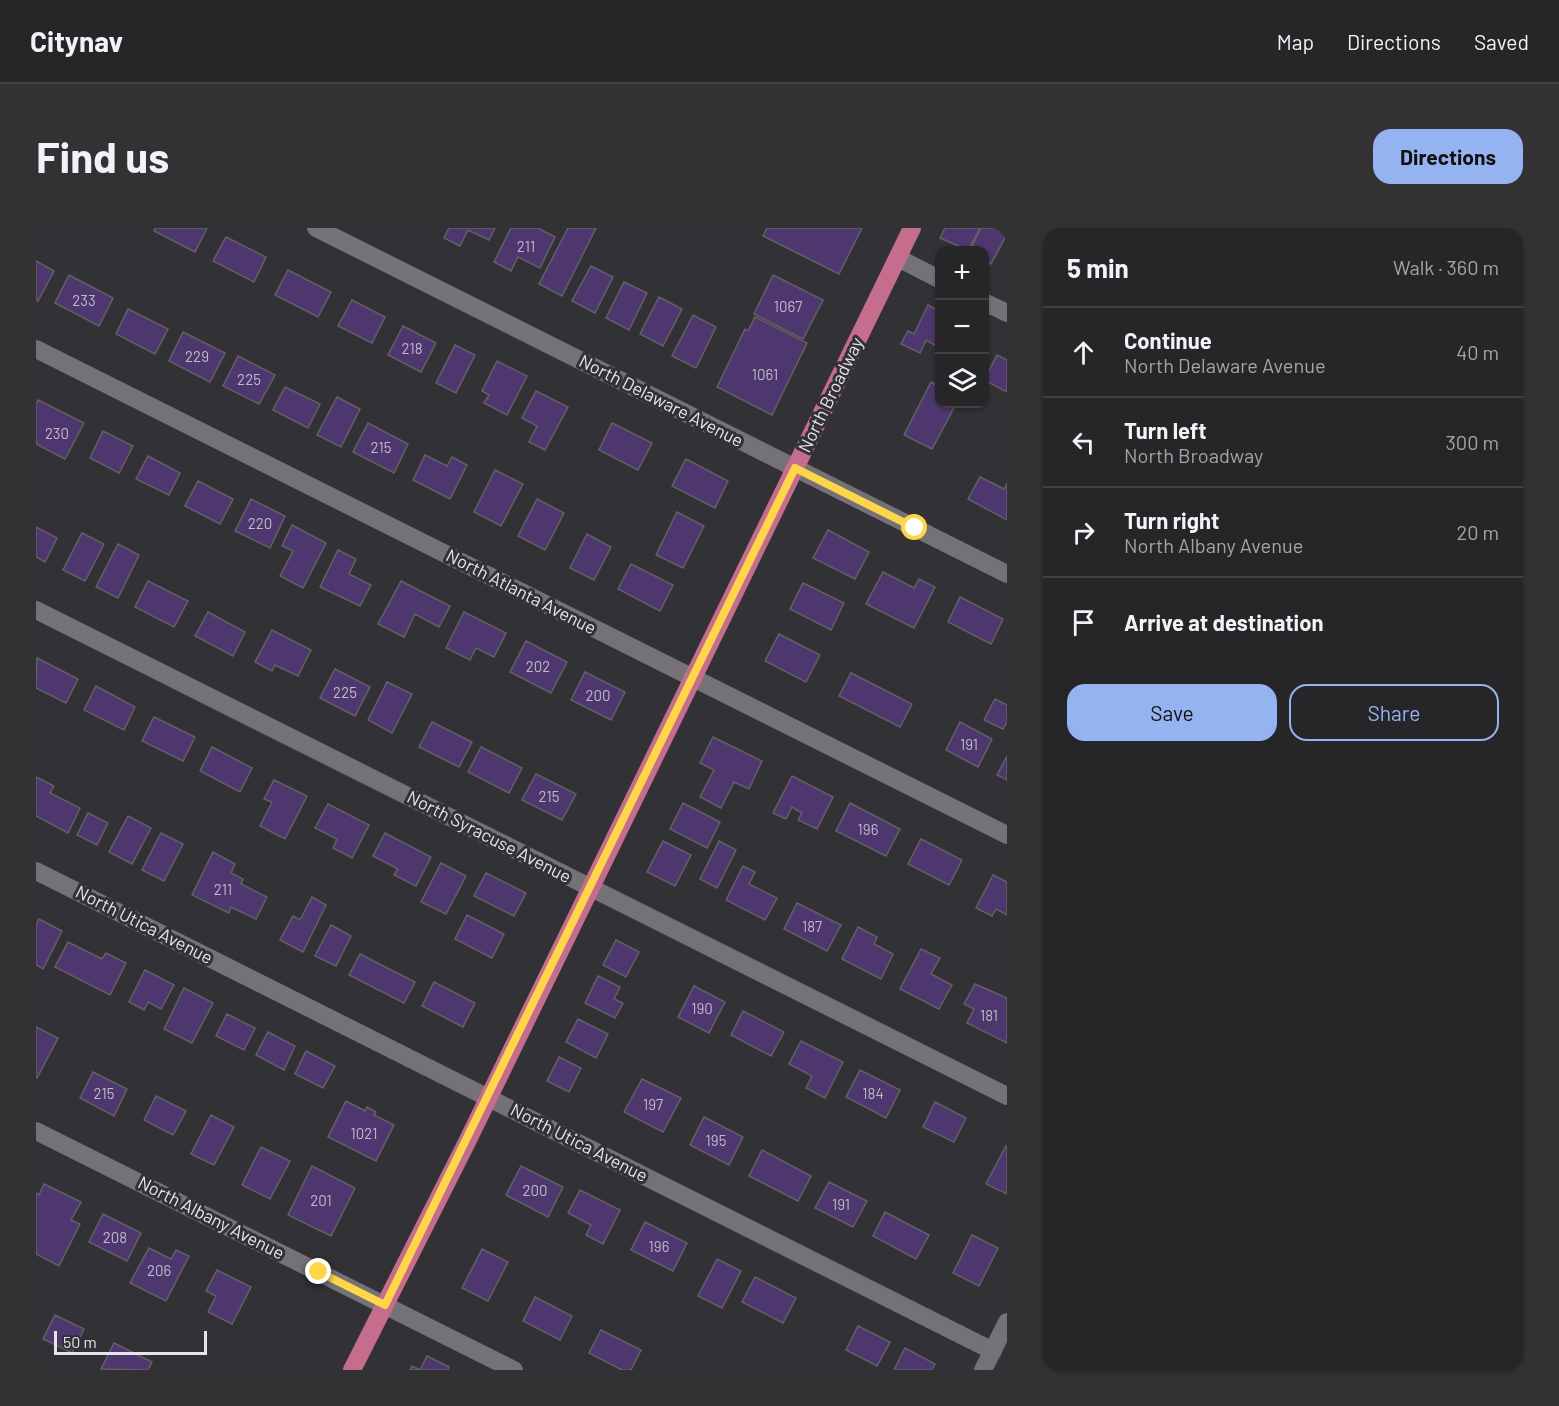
<!DOCTYPE html>
<html lang="en">
<head>
<meta charset="utf-8">
<style>
	:root { --surface:#262528; --page:#323134; --text:#f1f3f6; --muted:#a4a5a8; --line:#424245; --accent:#95b2f1 }
	body { margin:0; font-family:Barlow,sans-serif; background:var(--page); color:var(--text) }
	.controls { position:absolute; right:18px; top:18px; display:grid; overflow:hidden; border-radius:12px; box-shadow:0 2px 4px #0004 }
	.controls button { width:54px; height:54px; display:grid; place-items:center; padding:0; border:0; border-bottom:2px solid var(--line); background:var(--surface); color:var(--text); font:30px sans-serif }
	.scale { position:absolute; left:18px; bottom:15px; width:153px; box-sizing:border-box; padding-left:6px; border:3px solid #e5e5e7; border-top:0; font-size:16px; line-height:21px; white-space:nowrap; color:#e5e5e7; -webkit-text-stroke:4px #323135; paint-order:stroke }
	.stop { position:absolute; width:18px; height:18px; margin:-14px; border:4px solid #ffd54a; border-radius:50%; background:#fff }
	.stop.end { background:#ffd54a; border-color:#fff; box-shadow:0 2px 6px #0008 }
	.list { margin:0; padding:0; list-style:none }
	h2 { display:flex; justify-content:space-between; align-items:center; height:78px; margin:0; padding:0 24px; font-size:26px }
	h2 small { font-size:20px; font-weight:400; color:var(--muted) }
	.list li { display:grid; grid-template-columns:39px 1fr auto; gap:18px; align-items:center; box-sizing:border-box; height:90px; padding:0 24px; border-top:2px solid var(--line) }
	.list b { display:block; font-size:22px; white-space:nowrap }
	.list p { margin:0; font-size:20px; white-space:nowrap; color:var(--muted) }
	.list em { font-size:20px; font-style:normal; color:var(--muted) }
	.actions { display:flex; gap:12px; padding:18px 24px }
	.actions a { flex:1; padding:14px 0; border:2px solid var(--accent); border-radius:18px; text-align:center; font-size:21px; color:var(--accent) }
	.actions .main { background:var(--accent); color:#111 }
	.icon { flex:none; width:33px; height:33px; fill:none; stroke:currentColor; stroke-width:2; stroke-linecap:round; stroke-linejoin:round }
	.map { position:relative; flex:none; width:971px; height:1142px; overflow:hidden; border-radius:18px }
	header { display:flex; align-items:center; gap:36px; box-sizing:border-box; height:84px; padding:0 30px; background:var(--surface); border-bottom:2px solid var(--line) }
	header strong { font-size:28px }
	nav { display:flex; gap:33px; margin-inline-start:auto; font-size:21px }
	.intro { display:flex; align-items:center; justify-content:space-between; box-sizing:border-box; height:144px; padding:0 36px }
	h1 { margin:0; font-size:42px }
	.button { padding:15px 27px; border-radius:18px; background:var(--accent); color:#111; font-size:21px; font-weight:700 }
	main { display:flex; gap:36px; padding:0 36px }
	aside { flex:1; background:var(--surface); border-radius:18px; box-shadow:0 2px 4px #0004 }
	.map>svg:first-child { display:block }
	.building { fill:#4e366e; stroke:#626165; stroke-width:1.5 }
	.lines { fill:none; stroke-linecap:round; stroke-linejoin:round }
	.minor { stroke:#747277; stroke-width:18 }
	.major { stroke:#c46d8c; stroke-width:18 }
	.route { stroke:#ffd54a; stroke-width:8 }
	.labels { text-anchor:middle; stroke-width:6; stroke-linejoin:round; paint-order:stroke }
	.number-label { font-size:15px; fill:#bfb9c9 }
	.street-label { font-size:18px; fill:#e5e5e7; stroke:#323135 }
</style>
</head>
<body>
<header>
<strong>Citynav</strong>
<nav><a>Map</a><a>Directions</a><a>Saved</a></nav>
</header>
<div class="intro"><h1>Find us</h1><a class="button">Directions</a></div>
<main>
<div class="map">
<svg width="971" height="1142" viewBox="0 0 971 1142">
	<rect width="100%" height="100%" fill="#323135"/>
	<g class="building">
		<path d="M119,0H171L159,24L118,3Z"/>
		<path d="M413,0H459L453,12L432,2L424,18L408,10Z"/>
		<path d="M475,0H502L519,9L504,40L482,29L475,43L458,34Z"/>
		<path d="M532,0H560L526,68L503,56Z"/>
		<path d="M731,0H826L803,46L727,8Z"/>
		<path d="M909,0H944L932,22L904,10Z"/>
		<path d="M945,0H959L971,6L955,36L948,32V22H934Z"/>
		<path d="M190,9L230,29L218,54L177,33Z"/>
		<path d="M0,33L18,43L2,73L0,72Z"/>
		<path d="M555,38L577,49L559,85L536,73Z"/>
		<path d="M252,42L295,64L282,89L239,67Z"/>
		<path d="M33,47L77,70L63,98L19,75Z"/>
		<path d="M737,47L787,72L767,111L718,86Z"/>
		<path d="M588,54L611,65L593,102L570,90Z"/>
		<path d="M623,69L646,81L627,118L604,106Z"/>
		<path d="M316,72L349,89L336,115L302,98Z"/>
		<path d="M892,77L903,83V111L900,118L890,112L884,125L865,116L872,103L878,106Z"/>
		<path d="M92,81L132,101L119,126L80,106Z"/>
		<path d="M657,87L680,99L660,140L636,128Z"/>
		<path d="M719,89L771,115L736,187L681,159L709,101L712,103Z"/>
		<path d="M367,98L400,115L385,144L352,127Z"/>
		<path d="M147,104L189,125L174,154L133,133Z"/>
		<path d="M419,117L439,127L420,165L400,155Z"/>
		<path d="M961,127L971,132V164L948,152Z"/>
		<path d="M202,128L239,147L223,176L187,158Z"/>
		<path d="M461,133L491,148L471,187L448,175L453,167L446,163Z"/>
		<path d="M895,154L903,159V176H920L896,221L868,207Z"/>
		<path d="M249,159L284,176L272,200L237,182Z"/>
		<path d="M500,163L532,179L509,222L493,214L501,198L486,190Z"/>
		<path d="M301,169L324,181L305,219L281,207Z"/>
		<path d="M2,172L48,195L29,231L0,216V176Z"/>
		<path d="M332,195L372,216L358,245L317,224Z"/>
		<path d="M576,195L616,215L602,242L563,222Z"/>
		<path d="M67,203L97,218L83,245L54,230Z"/>
		<path d="M389,227L411,238L416,229L431,237L414,271L377,252Z"/>
		<path d="M112,228L144,245L133,267L100,251Z"/>
		<path d="M650,231L692,253L679,280L636,258Z"/>
		<path d="M459,242L487,256L465,298L438,284Z"/>
		<path d="M944,249L968,261L971,255V292L932,271Z"/>
		<path d="M162,253L197,271L184,296L149,278Z"/>
		<path d="M215,271L249,288L234,320L199,303Z"/>
		<path d="M501,271L528,285L509,322L482,308Z"/>
		<path d="M641,284L668,298L647,340L620,327Z"/>
		<path d="M256,297L290,315L267,360L244,348L257,323L246,318Z"/>
		<path d="M0,299L21,310L9,334L0,329Z"/>
		<path d="M792,302L833,324L819,351L777,330Z"/>
		<path d="M46,305L68,316L49,353L27,342Z"/>
		<path d="M551,306L575,319L558,352L534,340Z"/>
		<path d="M82,316L103,327L82,370L60,359Z"/>
		<path d="M302,322L320,331L313,346L335,357L324,378L284,359Z"/>
		<path d="M595,336L637,357L624,383L582,361Z"/>
		<path d="M847,344L878,360L883,351L899,359L878,400L830,376Z"/>
		<path d="M112,353L152,373L138,399L99,379Z"/>
		<path d="M365,353L414,378L403,399L379,386L368,409L342,396Z"/>
		<path d="M767,355L808,375L795,402L754,381Z"/>
		<path d="M924,369L967,391L955,416L912,394Z"/>
		<path d="M172,384L209,404L197,428L159,408Z"/>
		<path d="M428,384L470,405L458,429L440,420L434,432L410,420Z"/>
		<path d="M236,402L275,422L262,448L239,437L236,443L219,434Z"/>
		<path d="M743,406L784,427L770,454L729,433Z"/>
		<path d="M490,413L531,434L515,465L474,444Z"/>
		<path d="M1,430L42,451L30,475L0,460Z"/>
		<path d="M299,441L334,459L319,488L284,470Z"/>
		<path d="M549,444L589,464L575,492L535,472Z"/>
		<path d="M815,445L876,476L864,499L803,468Z"/>
		<path d="M351,454L376,466L356,505L332,492Z"/>
		<path d="M60,458L99,479L88,502L48,482Z"/>
		<path d="M959,471L971,477V494L967,501L948,492Z"/>
		<path d="M118,489L159,509L147,533L106,513Z"/>
		<path d="M396,494L436,514L423,539L383,519Z"/>
		<path d="M924,494L956,511L942,539L910,522Z"/>
		<path d="M677,509L726,533L713,561L698,554L685,580L664,569L678,542L664,535Z"/>
		<path d="M176,519L216,540L204,564L164,543Z"/>
		<path d="M445,519L486,540L473,565L432,544Z"/>
		<path d="M971,528V552L961,547Z"/>
		<path d="M500,546L540,566L526,592L486,572Z"/>
		<path d="M756,548L797,569L781,601L762,592L766,585L756,579L750,591L737,585Z"/>
		<path d="M0,549L18,558L14,565L44,580L32,605L0,588Z"/>
		<path d="M238,552L271,568L249,611L224,598L236,574L228,571Z"/>
		<path d="M647,575L684,594L671,620L634,601Z"/>
		<path d="M814,575L864,601L850,628L800,603Z"/>
		<path d="M292,576L333,597L316,630L297,620L301,611L279,600Z"/>
		<path d="M52,585L72,595L61,617L41,607Z"/>
		<path d="M92,588L115,600L96,636L73,624Z"/>
		<path d="M125,605L147,616L128,653L106,642Z"/>
		<path d="M349,605L395,629L380,658L358,647L362,641L337,628Z"/>
		<path d="M885,611L926,632L913,657L872,636Z"/>
		<path d="M627,613L655,627L639,658L611,644Z"/>
		<path d="M683,613L700,622L681,660L664,651Z"/>
		<path d="M177,624L199,636L195,645L207,651L205,656L231,669L220,691L195,679L193,685L156,667Z"/>
		<path d="M405,635L430,648L410,686L385,674Z"/>
		<path d="M707,638L719,644L713,656L741,670L729,692L690,672Z"/>
		<path d="M450,645L490,665L478,688L438,668Z"/>
		<path d="M957,647L971,654V687L960,681L956,688L940,680Z"/>
		<path d="M276,669L290,677L267,724L244,712L257,688L264,692Z"/>
		<path d="M761,675L805,697L791,723L748,701Z"/>
		<path d="M431,687L468,706L456,730L419,711Z"/>
		<path d="M3,691L26,703L7,741L0,737V697Z"/>
		<path d="M295,697L315,708L300,738L279,728Z"/>
		<path d="M822,699L841,709L838,716L857,726L845,751L806,731Z"/>
		<path d="M580,712L603,724L590,749L567,737Z"/>
		<path d="M32,714L66,731L70,725L90,735L74,767L19,739Z"/>
		<path d="M885,721L904,730L895,746L916,757L903,781L864,761Z"/>
		<path d="M324,726L379,754L368,775L313,747Z"/>
		<path d="M109,742L138,757L125,781L112,774L108,782L93,774Z"/>
		<path d="M562,748L584,759L578,771L587,775L579,790L549,775Z"/>
		<path d="M398,754L439,775L427,799L386,778Z"/>
		<path d="M939,756L971,770V815L931,795L938,781L928,776Z"/>
		<path d="M658,758L689,774L673,805L642,789Z"/>
		<path d="M148,760L177,775L156,815L128,801Z"/>
		<path d="M707,783L748,804L735,828L695,807Z"/>
		<path d="M191,786L219,800L208,822L180,808Z"/>
		<path d="M542,791L572,806L560,830L530,814Z"/>
		<path d="M0,799L22,810L1,850H0Z"/>
		<path d="M232,804L259,818L248,842L220,827Z"/>
		<path d="M765,813L807,834L789,870L770,860L776,848L753,836Z"/>
		<path d="M270,823L299,838L287,860L259,846Z"/>
		<path d="M523,829L545,840L533,864L511,853Z"/>
		<path d="M824,842L864,862L850,890L810,869Z"/>
		<path d="M57,844L91,861L78,888L44,870Z"/>
		<path d="M606,851L645,870L627,904L588,884Z"/>
		<path d="M120,868L150,883L137,907L108,892Z"/>
		<path d="M310,873L329,883L331,879L340,884L338,887L358,897L340,933L292,909Z"/>
		<path d="M899,874L930,890L918,914L887,899Z"/>
		<path d="M175,887L198,899L178,937L155,926Z"/>
		<path d="M668,889L707,909L693,937L654,917Z"/>
		<path d="M970,918L971,919V966L950,956Z"/>
		<path d="M225,919L254,933L234,971L206,957Z"/>
		<path d="M726,922L775,948L762,973L713,948Z"/>
		<path d="M276,938L319,960L295,1008L252,987Z"/>
		<path d="M485,938L527,959L512,989L470,967Z"/>
		<path d="M793,954L831,973L817,999L779,980Z"/>
		<path d="M8,956L45,974L35,992L44,996L23,1038L0,1026V965L3,967Z"/>
		<path d="M544,962L584,982L567,1016L550,1007L555,997L532,985Z"/>
		<path d="M849,984L893,1007L880,1031L837,1008Z"/>
		<path d="M67,986L105,1005L91,1033L53,1014Z"/>
		<path d="M609,994L651,1015L637,1043L595,1022Z"/>
		<path d="M936,1007L962,1020L943,1058L917,1045Z"/>
		<path d="M113,1020L135,1031L140,1022L153,1028L130,1073L94,1055Z"/>
		<path d="M446,1021L472,1034L452,1073L426,1060Z"/>
		<path d="M681,1031L705,1043L686,1080L662,1068Z"/>
		<path d="M181,1042L215,1059L196,1096L172,1084L180,1068L170,1063Z"/>
		<path d="M719,1049L760,1070L747,1095L706,1074Z"/>
		<path d="M499,1069L536,1088L524,1112L487,1093Z"/>
		<path d="M19,1087L48,1101L36,1125L7,1111Z"/>
		<path d="M822,1098L854,1114L841,1138L810,1122Z"/>
		<path d="M565,1102L605,1122L595,1142H586L553,1125Z"/>
		<path d="M78,1115L116,1134L112,1142L65,1141Z"/>
		<path d="M869,1120L899,1136L896,1142H858Z"/>
		<path d="M391,1128L413,1139L412,1142H374L376,1138L384,1142Z"/>
	</g>
	<g class="lines">
		<g class="minor">
			<path d="M280,0L971,346"/>
			<path d="M862,30L903,51"/>
			<path d="M948,74L971,85"/>
			<path d="M0,121L971,607"/>
			<path d="M0,382L971,868"/>
			<path d="M0,643L957,1123"/>
			<path d="M0,903L478,1142"/>
			<path d="M947,1142L971,1094"/>
		</g>
		<path class="major" d="M316,1142L429,918L876,0"/>
	</g>
	<g class="lines">
		<path class="route" d="M283,1044L349,1077L759,240L879,300"/>
	</g>
	<g class="labels">
		<g class="number-label">
			<text x="490" y="24">211</text>
			<text x="48" y="78">233</text>
			<text x="752" y="84">1067</text>
			<text x="376" y="126">218</text>
			<text x="161" y="134">229</text>
			<text x="729" y="152">1061</text>
			<text x="213" y="157">225</text>
			<text x="21" y="211">230</text>
			<text x="345" y="225">215</text>
			<text x="224" y="301">220</text>
			<text x="502" y="444">202</text>
			<text x="309" y="470">225</text>
			<text x="562" y="473">200</text>
			<text x="933" y="522">191</text>
			<text x="513" y="574">215</text>
			<text x="832" y="607">196</text>
			<text x="187" y="667">211</text>
			<text x="776" y="704">187</text>
			<text x="666" y="786">190</text>
			<text x="953" y="793">181</text>
			<text x="68" y="871">215</text>
			<text x="837" y="871">184</text>
			<text x="617" y="882">197</text>
			<text x="328" y="911">1021</text>
			<text x="680" y="918">195</text>
			<text x="499" y="968">200</text>
			<text x="285" y="978">201</text>
			<text x="805" y="982">191</text>
			<text x="79" y="1015">208</text>
			<text x="623" y="1024">196</text>
			<text x="123" y="1048">206</text>
		</g>
		<g class="street-label">
			<text transform="translate(795 167) rotate(-64)" y="6">North Broadway</text>
			<text transform="translate(625 173) rotate(27)" y="6">North Delaware Avenue</text>
			<text transform="translate(485 364) rotate(27)" y="6">North Atlanta Avenue</text>
			<text transform="translate(453 609) rotate(27)" y="6">North Syracuse Avenue</text>
			<text transform="translate(108 697) rotate(27)" y="6">North Utica Avenue</text>
			<text transform="translate(543 915) rotate(27)" y="6">North Utica Avenue</text>
			<text transform="translate(175 990) rotate(27)" y="6">North Albany Avenue</text>
		</g>
	</g>
</svg>
<div class="controls">
<button>+</button>
<button>−</button>
<button><svg class="icon" aria-label="layers" viewBox="0 0 24 24"><path d="M12 4l9 5-9 5-9-5zM3 14l9 5 9-5"/></svg></button>
</div>
<div class="scale">50 m</div>
<div class="stop" style="left:879px;top:300px"></div>
<div class="stop end" style="left:283px;top:1044px"></div>
</div>
<aside>
<h2>5 min<small>Walk · 360 m</small></h2>
<ul class="list">
<li><svg class="icon" aria-label="ahead" viewBox="0 0 24 24"><path d="M12 20V5M6 11l6-6 6 6"/></svg><div><b>Continue</b><p>North Delaware Avenue</p></div><em>40 m</em></li>
<li><svg class="icon" aria-label="left" viewBox="0 0 24 24"><path d="M17 20v-9H6M10 6l-5 5 5 5"/></svg><div><b>Turn left</b><p>North Broadway</p></div><em>300 m</em></li>
<li><svg class="icon" aria-label="right" viewBox="0 0 24 24"><path d="M7 20v-9h11M14 6l5 5-5 5"/></svg><div><b>Turn right</b><p>North Albany Avenue</p></div><em>20 m</em></li>
<li><svg class="icon" aria-label="arrive" viewBox="0 0 24 24"><path d="M6 21V4h12l-3 4 3 4H6"/></svg><div><b>Arrive at destination</b></div></li>
</ul>
<div class="actions"><a class="main">Save</a><a>Share</a></div>
</aside>
</main>
</body>
</html>
